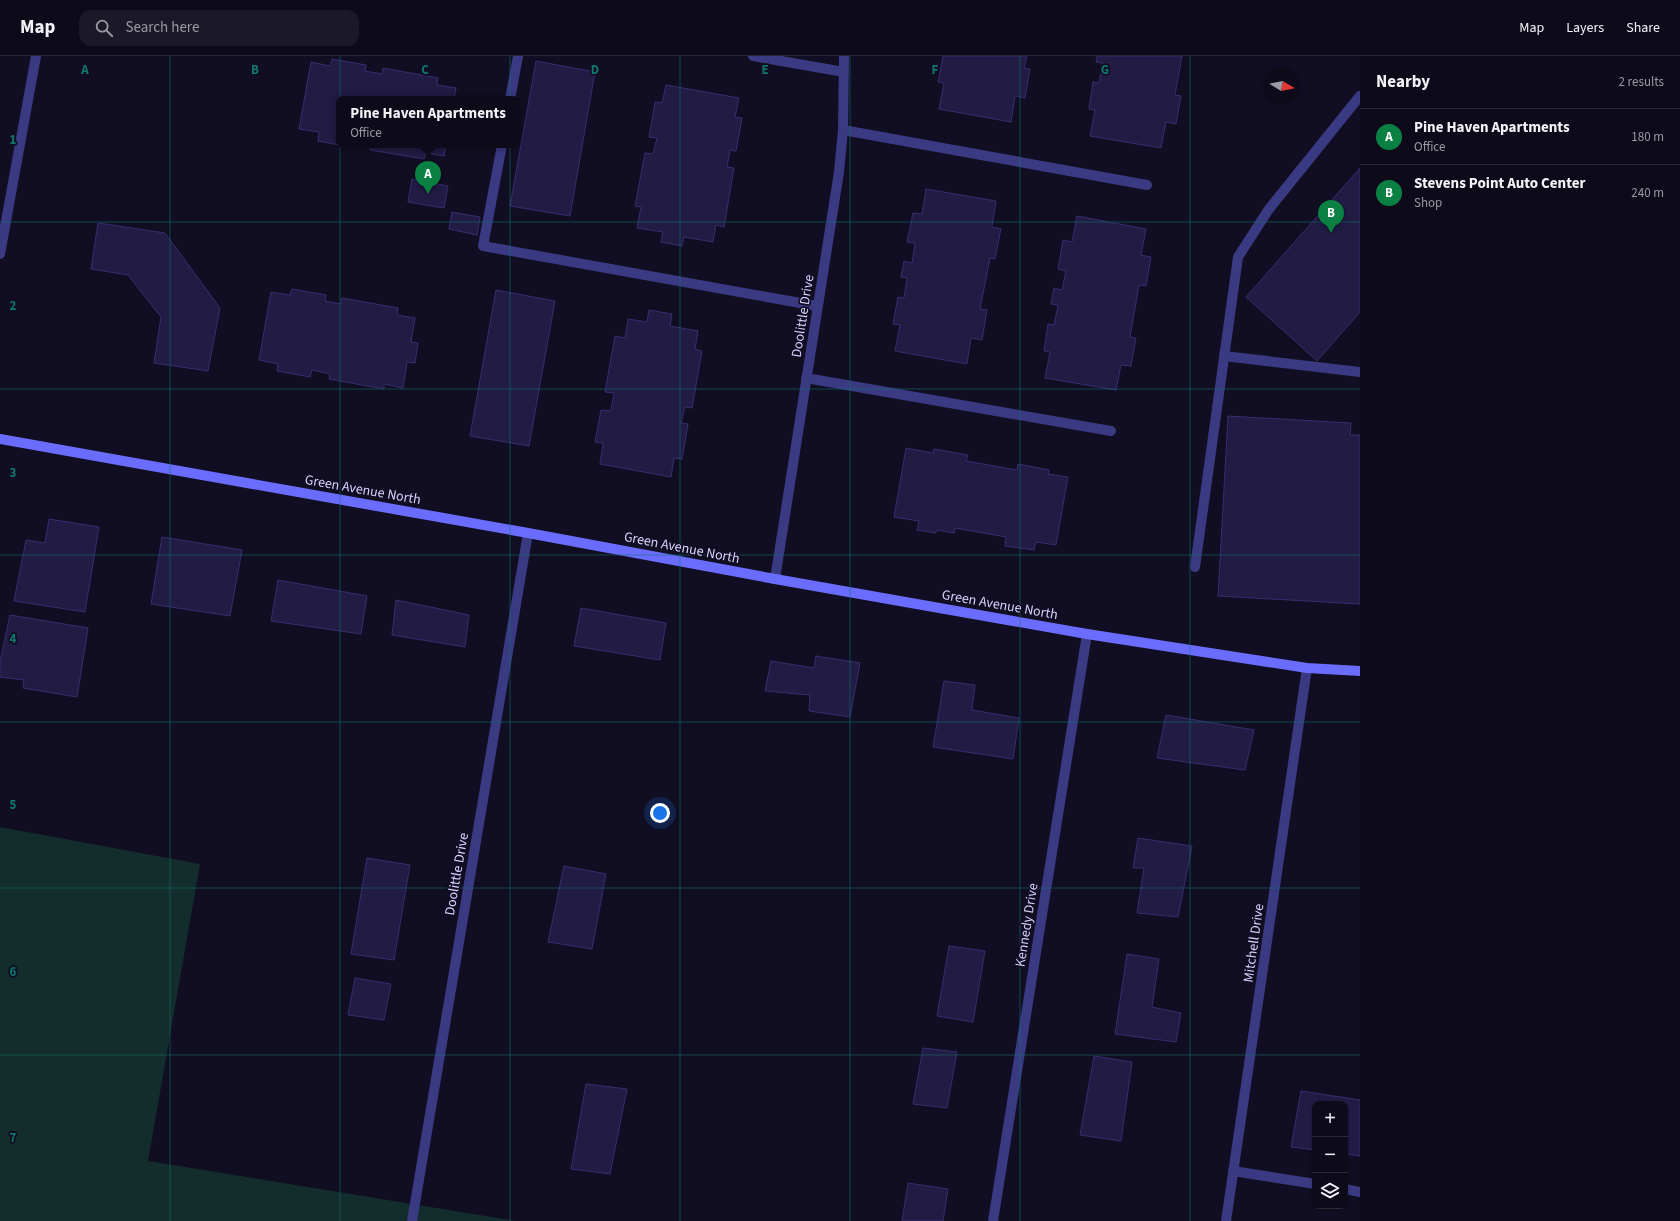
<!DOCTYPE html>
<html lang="en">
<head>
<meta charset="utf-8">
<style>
  :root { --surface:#0d0a1a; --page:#1b1827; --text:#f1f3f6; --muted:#9a9aa2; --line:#2d2b39; --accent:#0b8043 }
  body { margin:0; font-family:"Source Sans 3",sans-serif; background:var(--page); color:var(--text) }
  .controls { position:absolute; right:12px; bottom:12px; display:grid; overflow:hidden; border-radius:8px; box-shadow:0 1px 3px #0004 }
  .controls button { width:36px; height:36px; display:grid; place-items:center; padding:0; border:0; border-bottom:1px solid var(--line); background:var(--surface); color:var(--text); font:20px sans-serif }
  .compass { position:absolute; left:1264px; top:12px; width:36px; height:36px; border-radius:50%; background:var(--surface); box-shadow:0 1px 3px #0004; rotate:100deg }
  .you { position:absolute; left:660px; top:757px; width:14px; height:14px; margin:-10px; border:3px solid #fff; border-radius:50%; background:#1a73e8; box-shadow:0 0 0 6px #1a73e833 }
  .badge { display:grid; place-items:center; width:26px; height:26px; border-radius:50%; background:var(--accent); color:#fff; font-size:13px; font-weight:700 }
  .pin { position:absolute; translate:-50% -33px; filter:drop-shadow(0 1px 2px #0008) }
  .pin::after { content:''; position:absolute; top:21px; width:14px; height:12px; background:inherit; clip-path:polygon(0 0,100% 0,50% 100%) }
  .popup { position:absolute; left:336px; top:40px; width:184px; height:52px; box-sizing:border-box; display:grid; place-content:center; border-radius:8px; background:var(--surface); filter:drop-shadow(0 1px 3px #0005); font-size:13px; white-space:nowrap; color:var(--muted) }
  .popup b { font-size:15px; color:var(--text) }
  .popup::after { content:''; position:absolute; left:50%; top:100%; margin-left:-8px; border:8px solid transparent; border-top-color:var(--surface) }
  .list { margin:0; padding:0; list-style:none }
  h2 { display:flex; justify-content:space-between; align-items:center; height:52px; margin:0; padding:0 16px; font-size:17px }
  h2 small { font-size:13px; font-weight:400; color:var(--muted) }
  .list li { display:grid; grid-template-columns:26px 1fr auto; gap:12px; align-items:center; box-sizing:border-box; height:56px; padding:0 16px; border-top:1px solid var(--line) }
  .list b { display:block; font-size:15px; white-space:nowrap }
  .list p { margin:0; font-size:13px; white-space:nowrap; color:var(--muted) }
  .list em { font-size:13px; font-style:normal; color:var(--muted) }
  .icon { flex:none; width:22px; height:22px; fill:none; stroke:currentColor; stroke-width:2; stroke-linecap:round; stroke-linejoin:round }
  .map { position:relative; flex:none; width:1360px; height:1165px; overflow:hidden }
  header { display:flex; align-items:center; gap:24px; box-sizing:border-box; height:56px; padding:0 20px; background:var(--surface); border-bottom:1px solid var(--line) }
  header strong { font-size:19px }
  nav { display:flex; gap:22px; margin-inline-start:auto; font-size:14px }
  .search { width:280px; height:36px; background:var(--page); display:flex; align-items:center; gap:10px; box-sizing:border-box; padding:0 14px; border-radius:12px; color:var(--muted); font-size:15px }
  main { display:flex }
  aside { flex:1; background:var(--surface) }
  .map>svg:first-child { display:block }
  .green { fill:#122d2b }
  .building { fill:#221b44; stroke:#382d70 }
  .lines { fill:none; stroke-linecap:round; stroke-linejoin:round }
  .lane { stroke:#3a3a82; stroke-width:10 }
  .street { stroke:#3a3a82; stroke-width:10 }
  .secondary { stroke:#6a6cfd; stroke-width:10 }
  .grid { fill:none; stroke:#0f766e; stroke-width:1; stroke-opacity:0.55 }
  .labels { text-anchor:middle; stroke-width:3.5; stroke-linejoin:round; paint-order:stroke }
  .street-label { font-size:14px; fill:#d5d2fe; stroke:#110e23 }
  .grid-label { font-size:13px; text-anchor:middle; font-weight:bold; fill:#0f766e; stroke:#110e23; stroke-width:3.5; stroke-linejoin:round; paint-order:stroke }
</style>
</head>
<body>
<header>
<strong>Map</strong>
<div class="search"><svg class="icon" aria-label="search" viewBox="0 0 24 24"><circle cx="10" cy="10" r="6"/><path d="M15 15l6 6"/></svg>Search here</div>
<nav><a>Map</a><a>Layers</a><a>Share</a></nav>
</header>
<main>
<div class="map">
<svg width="1360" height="1165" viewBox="0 0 1360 1165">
  <rect width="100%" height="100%" fill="#110e23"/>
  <path class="green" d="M0 771 200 808 148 1105 516 1165H0Z"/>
  <g class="building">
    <path d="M943 0H1027L1024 12 1030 13 1025 42 1015 40 1011 66 939 53 944 27 938 26Z"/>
    <path d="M1097 0H1182L1175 39 1181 40 1176 68 1166 66 1161 92 1090 80 1095 54 1089 53 1093 26 1099 27 1103 7 1096 6Z"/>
    <path d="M332 3 366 9 365 15 382 18 383 12 438 22 437 29 456 32 454 43H339V89L318 85 319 76 299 73 311 6 330 10Z"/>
    <path d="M536 5 595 16 570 160 510 150Z"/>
    <path d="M666 29 739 42 735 61 742 62 736 95 730 94 727 111 734 112 724 171 716 169 713 186 684 181 682 190 661 186 663 176 637 172 641 151 635 150 645 97 653 98 657 82 649 81 655 46 662 47Z"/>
    <path d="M370 89H446L444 100 426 97 424 103 370 94Z"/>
    <path d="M1360 112V256L1317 305 1246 241Z"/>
    <path d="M412 123 448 130 444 152 408 146Z"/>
    <path d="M926 133 996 145 992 171 1001 173 995 203 990 202 980 253 987 254 982 284 971 282 967 308 895 295 900 269 893 268 898 241 904 242 907 222 901 221 904 205 912 207 915 187 907 186 913 157 922 158Z"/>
    <path d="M452 156 480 161 477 179 449 173Z"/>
    <path d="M1077 160 1146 173 1141 199 1151 201 1146 230 1139 229 1130 281 1136 282 1131 310 1121 309 1116 334 1045 322 1050 296 1044 295 1048 268 1054 269 1058 249 1051 248 1054 232 1062 234 1066 215 1058 213 1063 184 1072 186Z"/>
    <path d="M98 167 165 177 220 252 208 315 154 307 161 261 128 219 91 213Z"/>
    <path d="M292 233 326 239 325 245 341 248 342 242 398 252 397 259 415 262 411 286 418 287 415 307 407 306 403 332 384 328V333L329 323 330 318 312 314 310 321 277 315 278 308 259 304 271 236 290 239Z"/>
    <path d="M496 234 555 245 529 390 470 380Z"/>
    <path d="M649 254 672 258 670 270 698 275 695 293 702 295 692 352 685 351 681 367 688 368 682 403 674 402 671 421 600 408 603 387 595 386 601 354 611 355 614 337 605 336 615 280 625 282 628 263 647 266Z"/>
    <path d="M1228 360 1351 367 1350 379H1360V548L1218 540Z"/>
    <path d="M906 392 933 397 934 393 968 399 966 405 1017 414 1018 408 1049 414 1048 418 1068 421 1056 489 1036 486 1034 494 1005 490 1006 481 955 472 954 477 936 474V477L917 474 919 465 894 461Z"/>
    <path d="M49 463 99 471 85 556 14 545 26 484 45 487Z"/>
    <path d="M162 481 242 494 230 560 151 548Z"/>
    <path d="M278 524 367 540 361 578 271 565Z"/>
    <path d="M396 544 469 559 465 591 392 579Z"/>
    <path d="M581 552 666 567 660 604 574 590Z"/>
    <path d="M10 559 88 572 77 641 23 632 24 624 0 621V606Z"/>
    <path d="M816 600 860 607 850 661 809 655 810 639 765 635 771 605 814 612Z"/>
    <path d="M944 625 975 629 972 654 1019 662 1013 703 933 691Z"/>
    <path d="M1166 659 1254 674 1245 714 1157 702Z"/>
    <path d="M1138 782 1192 790 1178 861 1137 857 1144 812H1133Z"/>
    <path d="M367 802 410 809 394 904 351 898Z"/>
    <path d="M564 810 606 818 592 893 548 886Z"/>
    <path d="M949 890 985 895 973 966 937 960Z"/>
    <path d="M1127 898 1159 903 1152 951 1181 957 1176 986 1115 978Z"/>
    <path d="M355 922 391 928 384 964 348 959Z"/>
    <path d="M923 992 957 996 947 1052 913 1048Z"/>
    <path d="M1094 1000 1132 1006 1121 1085 1080 1079Z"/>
    <path d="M586 1028 627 1033 610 1118 571 1113Z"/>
    <path d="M1301 1035 1360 1044V1100L1345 1098V1048H1315V1094L1291 1091Z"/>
    <path d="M908 1127 948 1133 943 1165H902Z"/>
  </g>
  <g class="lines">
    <g class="lane">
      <path d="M753 0 844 16"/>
      <path d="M510 43 518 0"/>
      <path d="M843 74 1147 129"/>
      <path d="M502 89 483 190 817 250"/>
      <path d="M1224 300 1360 316"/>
      <path d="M806 322 1111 375"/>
      <path d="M1195 511 1238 201 1269 153 1360 40"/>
      <path d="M1233 1115 1315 1128"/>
      <path d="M1345 1133 1360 1136"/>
    </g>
    <g class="street">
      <path d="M0 198 36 0"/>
      <path d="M775 523 839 116 843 74 844 0"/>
      <path d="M412 1165 528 477"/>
      <path d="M993 1165 1087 578"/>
      <path d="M1226 1165 1307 612"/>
    </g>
    <path class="secondary" d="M0 383 528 477 775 523 1087 578 1307 612 1360 615"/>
  </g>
  <path class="grid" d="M170 0V1165M340 0V1165M510 0V1165M680 0V1165M850 0V1165M1020 0V1165M1190 0V1165M0 166H1360M0 333H1360M0 499H1360M0 666H1360M0 832H1360M0 999H1360"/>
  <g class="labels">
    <g class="street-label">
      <text transform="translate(802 260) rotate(-81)" y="5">Doolittle Drive</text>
      <text transform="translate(363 433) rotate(10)" y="5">Green Avenue North</text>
      <text transform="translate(682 491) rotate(11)" y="5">Green Avenue North</text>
      <text transform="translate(1000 548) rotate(10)" y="5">Green Avenue North</text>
      <text transform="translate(456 818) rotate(-80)" y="5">Doolittle Drive</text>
      <text transform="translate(1026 869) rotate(-81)" y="5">Kennedy Drive</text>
      <text transform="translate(1253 887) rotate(-82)" y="5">Mitchell Drive</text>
    </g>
  </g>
  <g class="grid-label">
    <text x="85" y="18">A</text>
    <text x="255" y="18">B</text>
    <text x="425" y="18">C</text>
    <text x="595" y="18">D</text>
    <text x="765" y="18">E</text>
    <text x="935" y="18">F</text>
    <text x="1105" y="18">G</text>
    <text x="13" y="88">1</text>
    <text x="13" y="254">2</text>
    <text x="13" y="421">3</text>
    <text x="13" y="587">4</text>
    <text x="13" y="753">5</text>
    <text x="13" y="920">6</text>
    <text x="13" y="1086">7</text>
  </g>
</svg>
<div class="controls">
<button>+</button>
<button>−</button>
<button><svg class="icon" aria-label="layers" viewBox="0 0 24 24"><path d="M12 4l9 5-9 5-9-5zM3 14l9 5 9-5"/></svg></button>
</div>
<svg class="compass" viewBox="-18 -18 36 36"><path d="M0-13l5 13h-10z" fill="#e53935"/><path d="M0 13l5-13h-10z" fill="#9a9aa2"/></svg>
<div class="you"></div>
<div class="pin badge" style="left:428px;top:138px">A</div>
<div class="popup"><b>Pine Haven Apartments</b>Office</div>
<div class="pin badge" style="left:1331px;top:177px">B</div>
</div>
<aside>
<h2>Nearby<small>2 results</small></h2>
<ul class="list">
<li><span class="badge">A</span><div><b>Pine Haven Apartments</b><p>Office</p></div><em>180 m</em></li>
<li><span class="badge">B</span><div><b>Stevens Point Auto Center</b><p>Shop</p></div><em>240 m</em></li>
</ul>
</aside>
</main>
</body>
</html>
